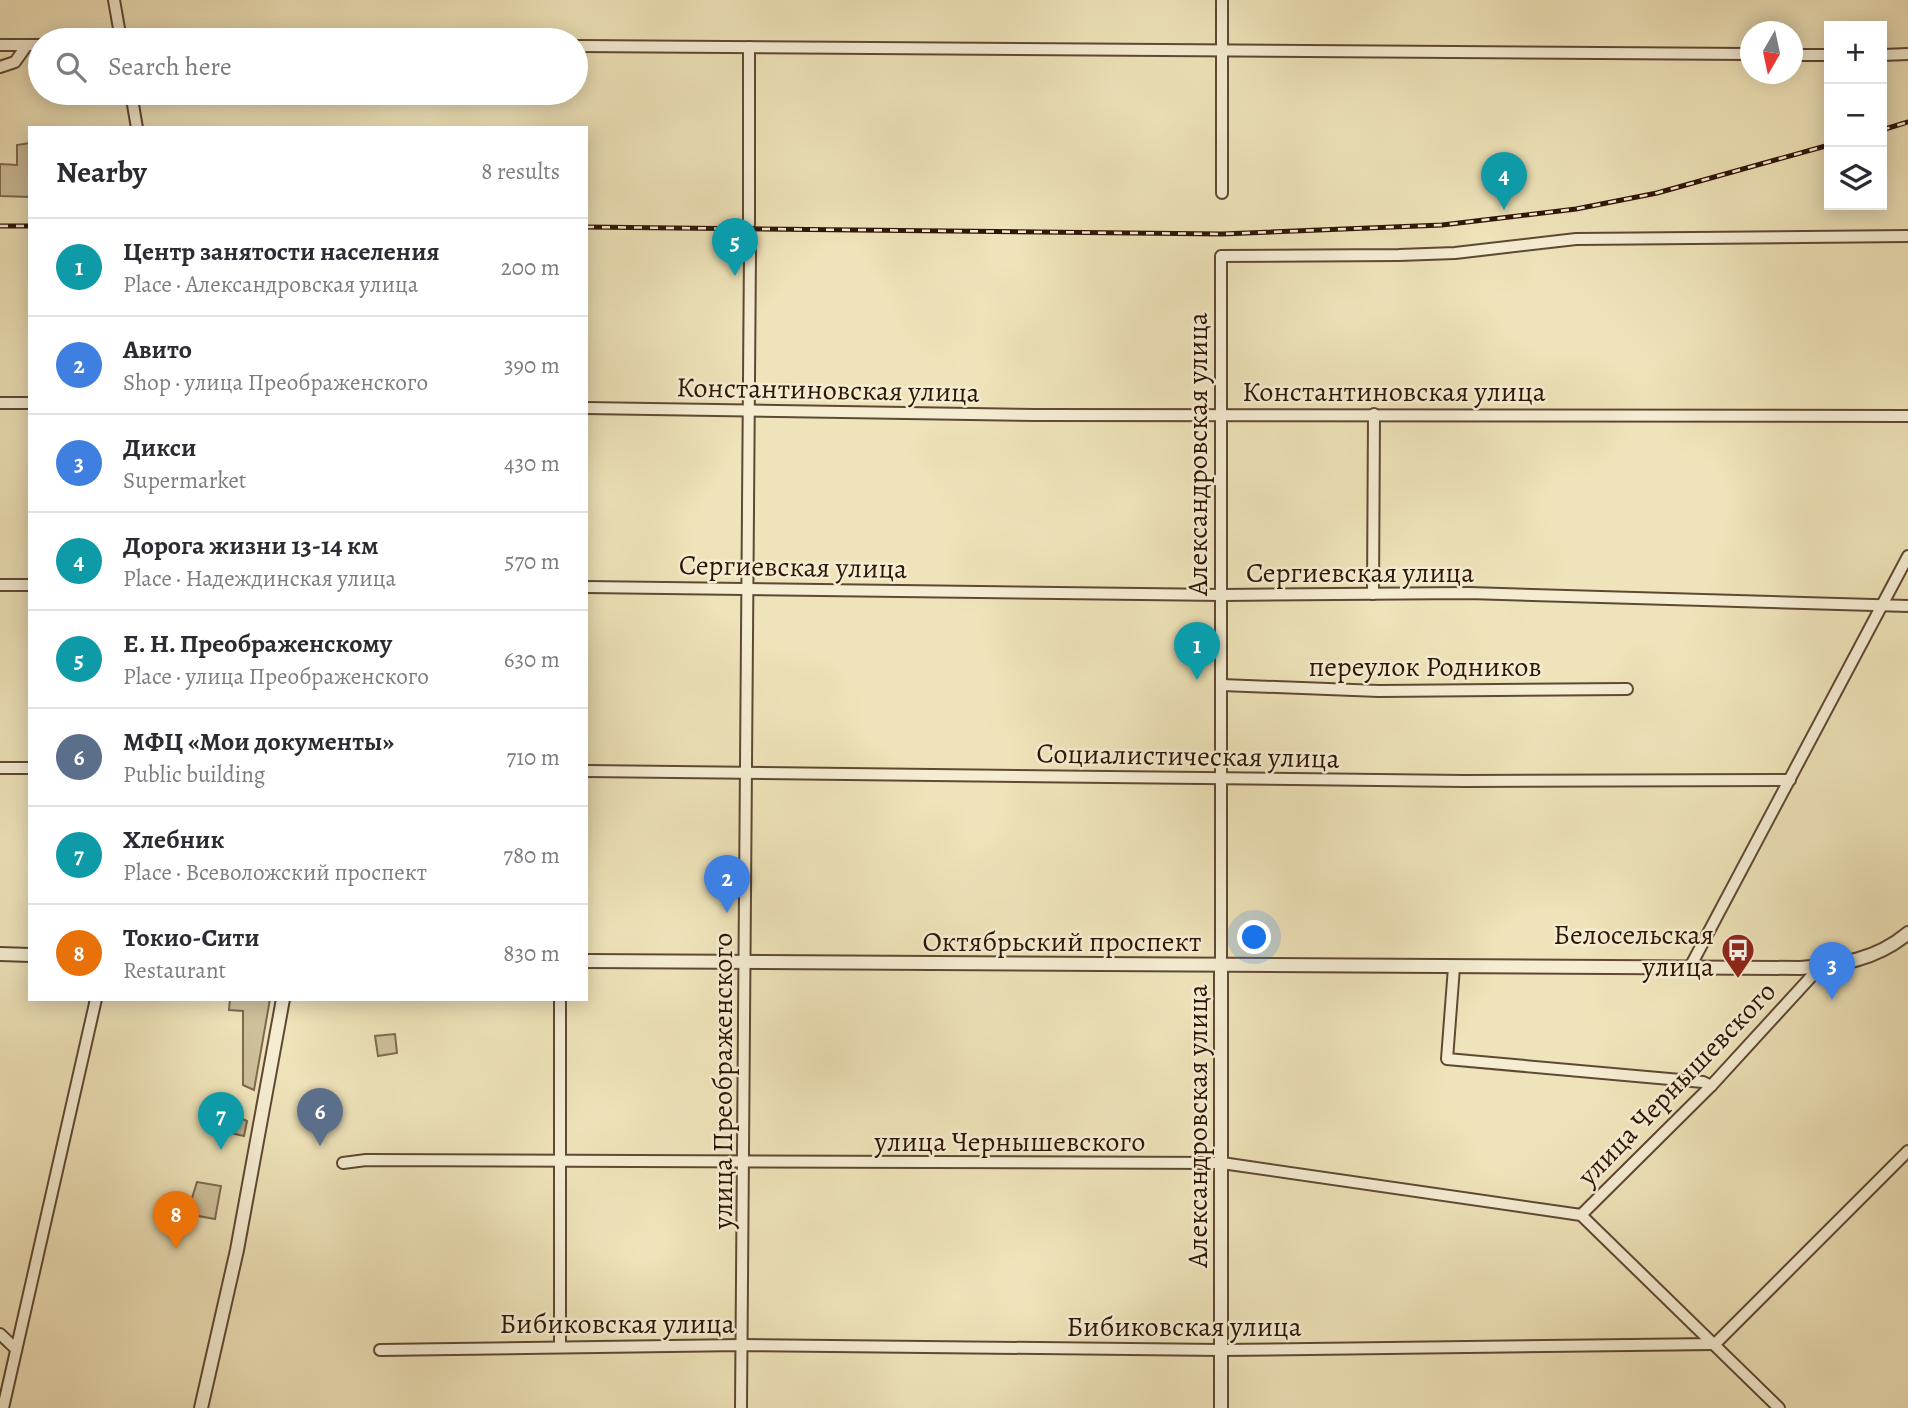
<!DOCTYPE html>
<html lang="en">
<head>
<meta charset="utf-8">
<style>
  :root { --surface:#fff; --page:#f7f7f7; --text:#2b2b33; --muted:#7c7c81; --line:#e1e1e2; --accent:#b45309 }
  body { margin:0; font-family:Alegreya,serif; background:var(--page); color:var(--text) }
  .controls { position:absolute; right:21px; top:21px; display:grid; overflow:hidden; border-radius:0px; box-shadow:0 4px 18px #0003 }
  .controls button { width:63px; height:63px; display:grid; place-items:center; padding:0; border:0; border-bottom:2px solid var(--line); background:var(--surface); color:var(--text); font:35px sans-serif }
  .compass { position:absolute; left:1740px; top:21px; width:63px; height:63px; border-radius:50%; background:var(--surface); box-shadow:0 4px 18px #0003; rotate:189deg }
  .you { position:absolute; left:1255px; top:938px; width:24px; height:24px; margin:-18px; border:5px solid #fff; border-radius:50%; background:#1a73e8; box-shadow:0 0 0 10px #1a73e833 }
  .badge { display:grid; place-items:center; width:46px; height:46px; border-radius:50%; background:var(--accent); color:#fff; font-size:23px; font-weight:700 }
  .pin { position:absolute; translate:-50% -58px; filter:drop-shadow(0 2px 4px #0008) }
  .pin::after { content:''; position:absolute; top:37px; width:24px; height:21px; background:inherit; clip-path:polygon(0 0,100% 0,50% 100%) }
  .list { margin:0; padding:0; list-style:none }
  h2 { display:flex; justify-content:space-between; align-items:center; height:91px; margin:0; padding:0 28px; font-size:30px }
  h2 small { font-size:23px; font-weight:400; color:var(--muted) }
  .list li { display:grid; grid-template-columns:46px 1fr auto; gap:21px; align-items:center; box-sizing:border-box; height:98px; padding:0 28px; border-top:2px solid var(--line) }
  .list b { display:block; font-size:26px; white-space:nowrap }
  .list p { margin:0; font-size:23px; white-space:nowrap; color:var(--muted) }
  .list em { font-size:23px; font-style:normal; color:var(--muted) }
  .icon { flex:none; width:38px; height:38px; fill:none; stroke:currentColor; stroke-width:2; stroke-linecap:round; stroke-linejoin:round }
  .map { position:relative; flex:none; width:1908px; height:1408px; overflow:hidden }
  .search { position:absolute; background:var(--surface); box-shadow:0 4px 18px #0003; left:28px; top:28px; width:560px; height:77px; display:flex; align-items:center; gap:18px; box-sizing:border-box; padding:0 24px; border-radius:38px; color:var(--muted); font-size:26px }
  .panel { position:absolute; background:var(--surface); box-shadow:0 4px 18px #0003; left:28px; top:126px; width:560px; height:875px; border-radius:0px }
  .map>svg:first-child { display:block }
  .green { fill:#cec09b; stroke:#7e6a51; stroke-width:2 }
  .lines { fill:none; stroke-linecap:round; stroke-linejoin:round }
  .minor-casing { stroke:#5f4834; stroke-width:14 }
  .tertiary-casing { stroke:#5f4834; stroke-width:16 }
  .minor { stroke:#f5edd2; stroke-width:10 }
  .tertiary { stroke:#f5edd2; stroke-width:12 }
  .rail-casing { stroke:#2f1507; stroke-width:5 }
  .rail { stroke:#f5edd2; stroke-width:2.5; stroke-dasharray:8; stroke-linecap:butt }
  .labels { text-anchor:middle; stroke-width:5; stroke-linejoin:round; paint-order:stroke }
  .street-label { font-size:28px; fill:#2f1507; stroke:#f5edd2 }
  .poi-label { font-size:28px; fill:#2f1507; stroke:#f5edd2; text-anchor:end }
</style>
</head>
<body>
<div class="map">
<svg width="1908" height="1408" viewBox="0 0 1908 1408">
  <rect width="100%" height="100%" fill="#efe3b9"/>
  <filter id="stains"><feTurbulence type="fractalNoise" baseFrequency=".00286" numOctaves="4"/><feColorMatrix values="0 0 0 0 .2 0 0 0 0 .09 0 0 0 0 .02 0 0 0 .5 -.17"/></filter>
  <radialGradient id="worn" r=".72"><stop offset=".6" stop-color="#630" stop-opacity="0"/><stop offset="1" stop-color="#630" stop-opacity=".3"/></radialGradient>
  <g class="green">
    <path d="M30 143V197L0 196V164L17 165V145Z"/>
    <path d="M230 999H270L254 1090 243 1085V1011L229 1010Z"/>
    <path d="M395 1034 397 1053 378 1056 375 1036Z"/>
    <path d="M222 1109 247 1121 244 1136 218 1130Z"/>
    <path d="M197 1182 221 1186 215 1219 187 1214Z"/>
  </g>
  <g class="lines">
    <defs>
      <g id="minor">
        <path d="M114 0 121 40"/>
        <path d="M0 45H40"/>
        <path d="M576 46 1750 54"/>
        <path d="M1792 55H1829"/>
        <path d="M1882 55 1908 54"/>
        <path d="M0 67 15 62 27 45"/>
        <path d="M131 93 137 128"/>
        <path d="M1222 193V0"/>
        <path d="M749 224V47"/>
        <path d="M0 403H30"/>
        <path d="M586 408 1036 415 1908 416"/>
        <path d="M0 585H30"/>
        <path d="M586 587 1223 595 1469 593 1908 606"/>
        <path d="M1373 594 1374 414"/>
        <path d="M1222 685 1379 691 1627 689"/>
        <path d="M0 768H30"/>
        <path d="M586 771 1464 781 1790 780"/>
        <path d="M1221 966V256L1399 255 1455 253 1576 239 1908 236"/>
        <path d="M1454 967 1447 1059 1703 1082 1711 1086"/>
        <path d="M1689 969 1908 556"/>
        <path d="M343 1163 366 1160 1222 1163 1581 1215 1711 1086 1820 967"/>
        <path d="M1581 1215 1779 1408"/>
        <path d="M0 1334 16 1349"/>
        <path d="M560 1346V999"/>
        <path d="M380 1350 742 1345 1221 1350 1715 1344 1908 1151"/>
        <path d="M3 1408 96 999"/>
        <path d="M741 1408 750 251"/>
      </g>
      <g id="tertiary">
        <path d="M0 954 30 955"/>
        <path d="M586 961 1800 968C1840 965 1876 960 1908 933"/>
        <path d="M201 1408 237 1250 283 999"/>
        <path d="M1221 1408V966"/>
      </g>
    </defs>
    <use href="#minor" class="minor-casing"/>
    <use href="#tertiary" class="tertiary-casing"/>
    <use href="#minor" class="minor"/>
    <use href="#tertiary" class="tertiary"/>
    <defs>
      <g id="rail">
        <path d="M1882 130 1908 122"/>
        <path d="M0 226H30"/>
        <path d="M586 227 1222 234 1442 225 1576 209 1657 193 1829 145"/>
      </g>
    </defs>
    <use href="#rail" class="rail-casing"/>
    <use href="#rail" class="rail"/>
  </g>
  <defs>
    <symbol id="bus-pin" viewBox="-11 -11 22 30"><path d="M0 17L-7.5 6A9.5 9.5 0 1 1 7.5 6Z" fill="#8f2418" stroke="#f5edd2"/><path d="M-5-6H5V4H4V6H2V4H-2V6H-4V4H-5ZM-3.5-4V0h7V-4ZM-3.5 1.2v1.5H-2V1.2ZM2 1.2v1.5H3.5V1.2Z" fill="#fff"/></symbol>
  </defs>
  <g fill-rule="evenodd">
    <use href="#bus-pin" x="1719" y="931" width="38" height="52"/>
  </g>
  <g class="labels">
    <g class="street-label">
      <text transform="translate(828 389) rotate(1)" y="10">Константиновская улица</text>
      <text x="1394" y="401">Константиновская улица</text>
      <text transform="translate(1197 454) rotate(-90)" y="10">Александровская улица</text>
      <text transform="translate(793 566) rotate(1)" y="10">Сергиевская улица</text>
      <text x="1360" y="582">Сергиевская улица</text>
      <text x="1425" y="676">переулок Родников</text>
      <text transform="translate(1188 755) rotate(1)" y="10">Социалистическая улица</text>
      <text x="1062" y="951">Октябрьский проспект</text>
      <text transform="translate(722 1081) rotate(-90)" y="10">улица Преображенского</text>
      <text transform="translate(1676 1083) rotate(-46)" y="10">улица Чернышевского</text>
      <text transform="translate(1197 1126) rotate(-90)" y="10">Александровская улица</text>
      <text x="1010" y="1151">улица Чернышевского</text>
      <text x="617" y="1333">Бибиковская улица</text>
      <text x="1184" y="1336">Бибиковская улица</text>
    </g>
    <g class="poi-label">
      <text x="1714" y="944">Белосельская<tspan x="1714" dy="32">улица</tspan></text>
    </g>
  </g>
  <rect width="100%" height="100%" filter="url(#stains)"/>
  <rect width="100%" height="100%" fill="url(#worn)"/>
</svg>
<div class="controls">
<button>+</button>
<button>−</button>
<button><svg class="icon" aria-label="layers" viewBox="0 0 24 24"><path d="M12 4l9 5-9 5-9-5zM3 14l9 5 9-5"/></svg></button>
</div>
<svg class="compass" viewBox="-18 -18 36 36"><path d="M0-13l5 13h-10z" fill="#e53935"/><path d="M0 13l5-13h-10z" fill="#7c7c81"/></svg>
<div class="you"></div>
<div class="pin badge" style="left:1197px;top:680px;background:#0f9aa8">1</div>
<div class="pin badge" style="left:727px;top:913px;background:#3f7fe0">2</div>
<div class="pin badge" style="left:1832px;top:1000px;background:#3f7fe0">3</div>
<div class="pin badge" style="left:1504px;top:210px;background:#0f9aa8">4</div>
<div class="pin badge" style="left:735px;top:276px;background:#0f9aa8">5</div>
<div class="pin badge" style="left:320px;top:1146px;background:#5c6f8a">6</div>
<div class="pin badge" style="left:221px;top:1150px;background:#0f9aa8">7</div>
<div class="pin badge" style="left:176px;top:1249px;background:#e8710a">8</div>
<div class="search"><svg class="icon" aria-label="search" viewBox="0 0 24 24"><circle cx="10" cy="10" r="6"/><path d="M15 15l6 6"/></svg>Search here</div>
<section class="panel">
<h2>Nearby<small>8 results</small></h2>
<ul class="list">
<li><span class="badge" style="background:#0f9aa8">1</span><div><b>Центр занятости населения</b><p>Place · Александровская улица</p></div><em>200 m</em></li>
<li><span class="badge" style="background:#3f7fe0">2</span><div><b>Авито</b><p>Shop · улица Преображенского</p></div><em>390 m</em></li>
<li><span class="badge" style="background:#3f7fe0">3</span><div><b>Дикси</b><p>Supermarket</p></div><em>430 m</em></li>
<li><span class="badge" style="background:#0f9aa8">4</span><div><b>Дорога жизни 13-14 км</b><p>Place · Надеждинская улица</p></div><em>570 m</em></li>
<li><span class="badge" style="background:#0f9aa8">5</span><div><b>Е. Н. Преображенскому</b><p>Place · улица Преображенского</p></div><em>630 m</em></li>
<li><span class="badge" style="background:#5c6f8a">6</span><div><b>МФЦ «Мои документы»</b><p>Public building</p></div><em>710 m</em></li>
<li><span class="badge" style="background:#0f9aa8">7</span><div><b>Хлебник</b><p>Place · Всеволожский проспект</p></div><em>780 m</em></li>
<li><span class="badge" style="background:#e8710a">8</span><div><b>Токио-Сити</b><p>Restaurant</p></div><em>830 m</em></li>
</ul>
</section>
</div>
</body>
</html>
